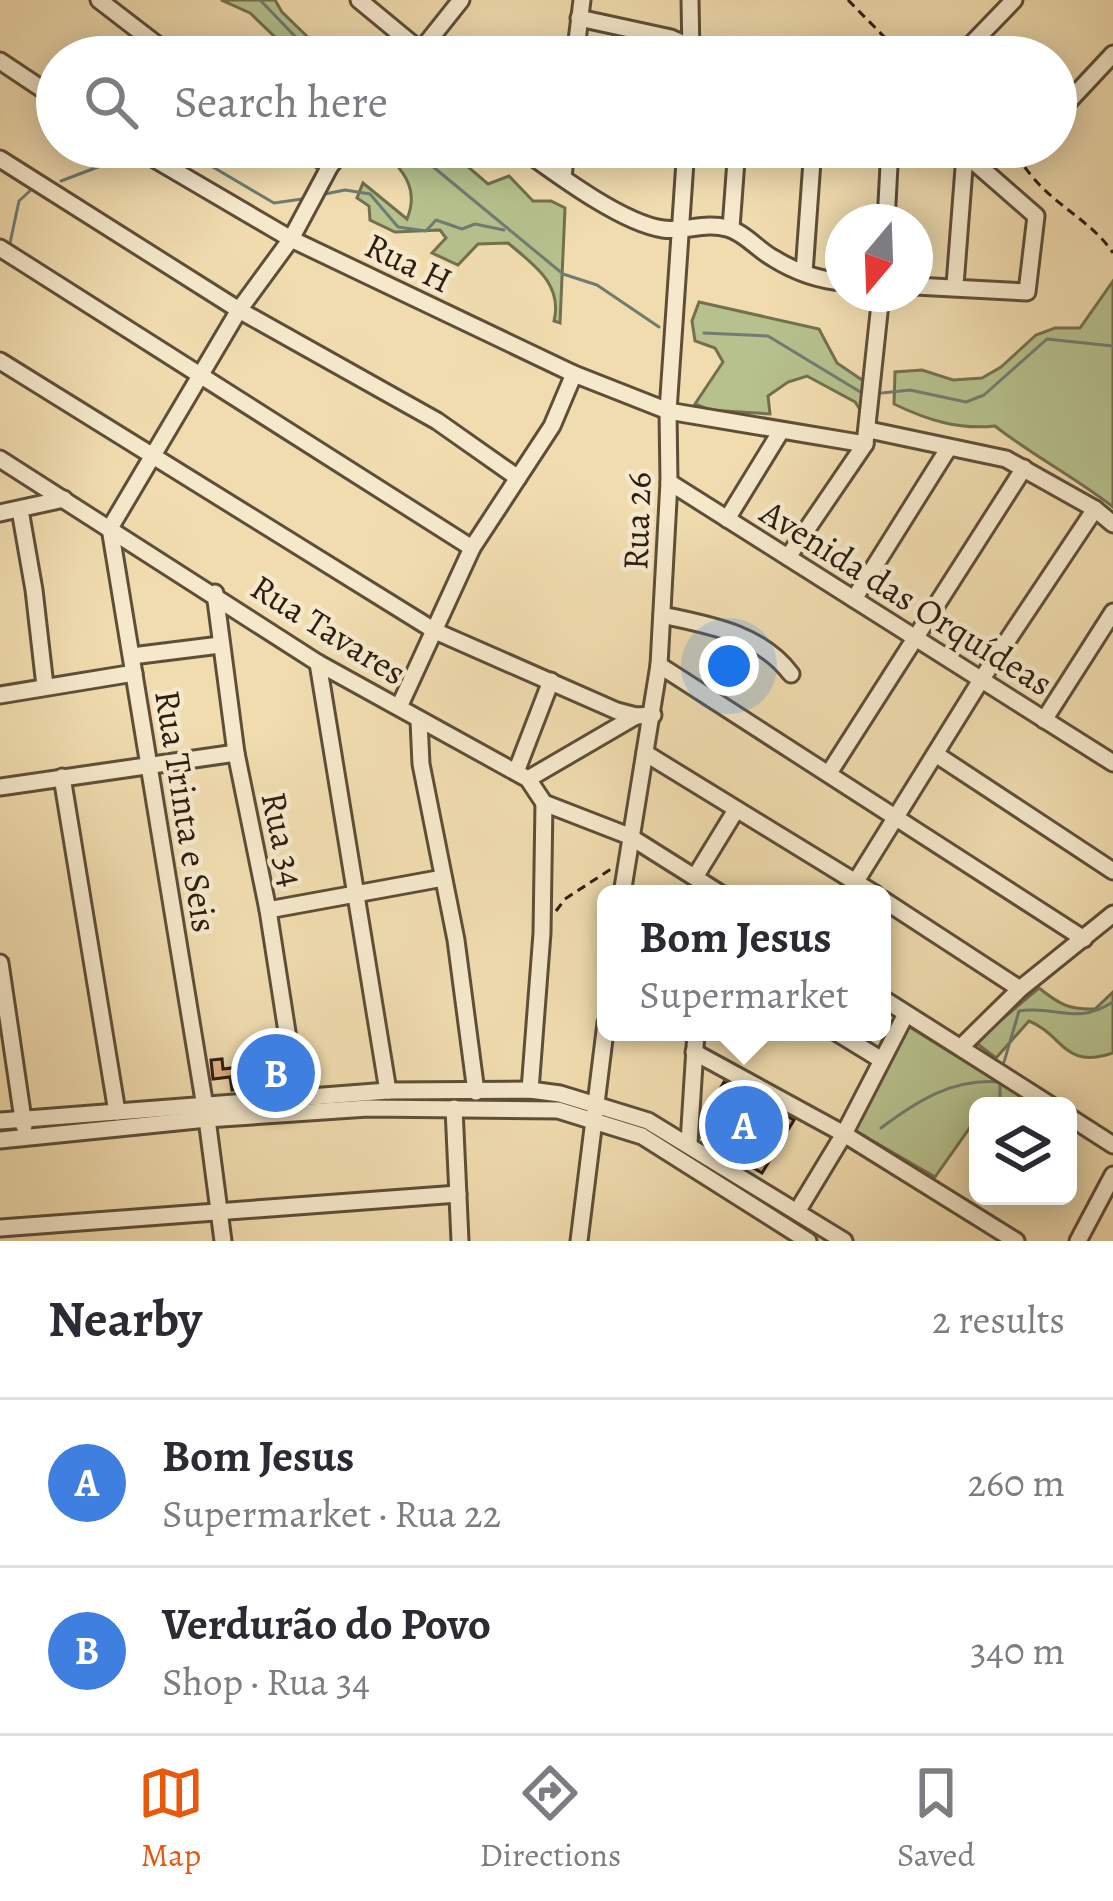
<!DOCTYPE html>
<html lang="en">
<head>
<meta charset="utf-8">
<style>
  :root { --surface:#fff; --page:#f7f7f7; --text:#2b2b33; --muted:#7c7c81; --line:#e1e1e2; --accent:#ea580c }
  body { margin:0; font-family:Alegreya,serif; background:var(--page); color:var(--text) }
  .controls { position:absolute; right:36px; bottom:36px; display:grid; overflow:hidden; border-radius:18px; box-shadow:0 6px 30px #0003 }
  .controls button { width:108px; height:108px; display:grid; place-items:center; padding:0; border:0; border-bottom:3px solid var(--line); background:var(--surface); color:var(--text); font:60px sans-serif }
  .compass { position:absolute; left:825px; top:204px; width:108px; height:108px; border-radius:50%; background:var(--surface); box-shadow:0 6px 30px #0003; rotate:199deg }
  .you { position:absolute; left:729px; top:666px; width:42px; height:42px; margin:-30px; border:9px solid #fff; border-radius:50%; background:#1a73e8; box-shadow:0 0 0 18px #1a73e833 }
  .badge { display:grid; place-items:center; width:78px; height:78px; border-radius:50%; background:var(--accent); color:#fff; font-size:39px; font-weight:700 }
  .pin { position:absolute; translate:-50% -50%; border:6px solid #fff; box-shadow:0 3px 12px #0006 }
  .popup { position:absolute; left:597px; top:885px; width:294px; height:156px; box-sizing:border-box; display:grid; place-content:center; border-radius:18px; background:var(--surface); filter:drop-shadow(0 3px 9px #0005); font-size:39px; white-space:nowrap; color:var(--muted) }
  .popup b { font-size:45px; color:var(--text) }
  .popup::after { content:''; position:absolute; left:50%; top:100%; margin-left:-24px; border:24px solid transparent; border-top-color:var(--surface) }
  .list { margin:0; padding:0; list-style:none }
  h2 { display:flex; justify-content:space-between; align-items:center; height:156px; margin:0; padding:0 48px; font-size:51px }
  h2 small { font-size:39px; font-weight:400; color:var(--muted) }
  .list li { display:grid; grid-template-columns:78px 1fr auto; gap:36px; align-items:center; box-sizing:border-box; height:168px; padding:0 48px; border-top:3px solid var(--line) }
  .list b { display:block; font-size:45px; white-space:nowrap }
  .list p { margin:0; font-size:39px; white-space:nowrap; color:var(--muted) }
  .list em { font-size:39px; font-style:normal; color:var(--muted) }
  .icon { flex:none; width:66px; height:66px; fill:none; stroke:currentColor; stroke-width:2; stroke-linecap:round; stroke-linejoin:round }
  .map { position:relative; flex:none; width:1113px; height:1241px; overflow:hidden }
  .search { position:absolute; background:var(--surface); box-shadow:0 6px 30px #0003; left:36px; right:36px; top:36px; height:132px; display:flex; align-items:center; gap:30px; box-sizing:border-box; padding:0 42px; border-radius:66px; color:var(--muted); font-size:45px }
  .sheet { height:492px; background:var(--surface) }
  nav { display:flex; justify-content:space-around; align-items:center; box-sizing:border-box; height:168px; border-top:3px solid var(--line); background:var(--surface); font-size:33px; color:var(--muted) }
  nav a { display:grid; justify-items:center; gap:6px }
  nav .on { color:var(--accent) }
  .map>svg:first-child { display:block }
  .green { fill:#b6c18d; stroke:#72704f; stroke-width:3 }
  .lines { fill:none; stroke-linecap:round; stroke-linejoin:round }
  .stream { stroke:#6f7c71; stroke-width:3 }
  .building { fill:#e4b286; stroke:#2e1e11; stroke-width:3 }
  .minor-casing { stroke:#5e4e38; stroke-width:21 }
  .path { stroke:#2e1e11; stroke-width:3; stroke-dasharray:9 6; stroke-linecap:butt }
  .minor { stroke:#f5e8cb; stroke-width:15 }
  .labels { text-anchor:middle; stroke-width:9; stroke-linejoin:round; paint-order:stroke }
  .street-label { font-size:36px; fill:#2e1e11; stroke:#f5e8cb }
</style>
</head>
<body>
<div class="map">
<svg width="1113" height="1241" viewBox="0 0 1113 1241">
  <rect width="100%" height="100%" fill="#f0dcaf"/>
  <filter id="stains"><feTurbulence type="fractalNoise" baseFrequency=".00167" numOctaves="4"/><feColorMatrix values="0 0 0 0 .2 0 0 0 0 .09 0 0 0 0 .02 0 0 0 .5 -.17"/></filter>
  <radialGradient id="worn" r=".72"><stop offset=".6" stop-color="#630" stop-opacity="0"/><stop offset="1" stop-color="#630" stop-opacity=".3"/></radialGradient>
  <g class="green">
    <path d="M221 0H275L282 12 316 45 346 57H296L250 13Z"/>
    <path d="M380 147H445L488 184 509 176 533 201H551L565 208 560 323 554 321C563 284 534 265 508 243L478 244 458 265 432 253 446 238 440 230 395 232 370 220 369 206 357 198 363 183 407 219C420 188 402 169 380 147Z"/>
    <path d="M1113 281V507C1075 477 1033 456 995 426 959 430 927 420 894 404L895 372 922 370 953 380 982 378 1001 367 1036 335 1055 328H1080Z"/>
    <path d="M699 302 819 329 837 363 865 382 863 414 855 402 807 376 788 382 768 396 770 414 710 410 695 404 723 362 715 348 695 341 692 321Z"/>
    <path d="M1039 988C1059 1004 1069 1010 1095 1009L1113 992V1053C1063 1070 1064 1035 1029 1021L996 1058 975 1042Z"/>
    <path d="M908 1026 1037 1106H1000L990 1100 985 1106H978V1116L935 1177 854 1130Z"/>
  </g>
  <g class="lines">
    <g class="stream">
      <path d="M260 0 315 57"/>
      <path d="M167 147 196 157 274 203 302 199"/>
      <path d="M409 147 563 274 597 285 659 327"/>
      <path d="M61 181 132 154"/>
      <path d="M325 194 345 190 370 194 398 227 426 231 436 220 462 229 475 224 504 230"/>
      <path d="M10 243 19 201 33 188"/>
      <path d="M704 333 768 336 862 393"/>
      <path d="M882 393 910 390 966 402 984 395 1047 339 1113 346"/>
      <path d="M1004 1062 1019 1011C1057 1005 1075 1026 1113 1002"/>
      <path d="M881 1128C917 1101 953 1078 1000 1082V1100L1032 1104"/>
    </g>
  </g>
  <g class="building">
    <path d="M222 1059 223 1069 279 1062 283 1084 232 1090 230 1077 213 1079 211 1060Z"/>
    <path d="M724 1082 794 1120 762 1173 701 1137 703 1117Z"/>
  </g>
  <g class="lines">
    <defs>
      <g id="minor">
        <path d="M99 0 173 57"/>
        <path d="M359 0 428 57"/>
        <path d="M690 0 691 54"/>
        <path d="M579 18 671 38 691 47 794 57"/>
        <path d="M418 54 461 0"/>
        <path d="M575 57 582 0"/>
        <path d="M959 57 1014 0"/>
        <path d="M0 61 57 99"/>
        <path d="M1056 115 1113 54"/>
        <path d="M134 147 291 239 574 374 668 411 865 444"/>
        <path d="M302 147 330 166"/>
        <path d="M519 147C554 172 621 223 663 229 685 232 705 222 727 228 744 232 758 250 773 258 794 271 819 280 843 282"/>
        <path d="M0 159 239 310 437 421 518 478"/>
        <path d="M563 178 566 147"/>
        <path d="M886 222 890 147"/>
        <path d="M731 228 737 147"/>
        <path d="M0 248 472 548"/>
        <path d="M804 273 813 147"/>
        <path d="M955 285 965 155"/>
        <path d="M915 286 1027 292 1036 216 957 147"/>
        <path d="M0 361 435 631 617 711 636 716 653 715"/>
        <path d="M869 430 1006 459 1095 509 1113 524"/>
        <path d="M0 459 318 663 528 779 544 803 629 836 721 894"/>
        <path d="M669 482 1113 763"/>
        <path d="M20 510 34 590 45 686"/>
        <path d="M0 513 64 499"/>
        <path d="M727 519 781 431"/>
        <path d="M788 557 865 444 881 294"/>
        <path d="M215 593 236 753 268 910 297 1096"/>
        <path d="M854 599 948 449"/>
        <path d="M662 615C709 625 760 633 791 674"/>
        <path d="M132 656 220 645"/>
        <path d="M318 663 388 1091"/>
        <path d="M659 665 1084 939"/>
        <path d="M0 695 134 673"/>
        <path d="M399 707 472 548 552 426 574 374"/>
        <path d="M1044 720 1113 612"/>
        <path d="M419 721 421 764 456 940 476 1092"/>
        <path d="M645 753 875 894"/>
        <path d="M937 755 1113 871"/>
        <path d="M516 772 551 681"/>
        <path d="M829 773 1024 468"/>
        <path d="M62 777 117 1112"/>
        <path d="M528 779 636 716"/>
        <path d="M0 787 236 753"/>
        <path d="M695 877 736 810"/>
        <path d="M622 894 659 665 669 482 668 411 686 147"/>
        <path d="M848 894 981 680 1095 509"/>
        <path d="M882 899 1020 989"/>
        <path d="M268 910 443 878"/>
        <path d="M0 963 24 1126"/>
        <path d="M882 998 1052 1106"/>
        <path d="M836 1032 880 1059"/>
        <path d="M961 1047 1020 989 1113 914"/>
        <path d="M694 1052 844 1134 1016 1241"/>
        <path d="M530 1090 542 933 544 803"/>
        <path d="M454 1108 460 1241"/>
        <path d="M1068 1116 1113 1145"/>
        <path d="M0 1121 388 1091 530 1090 560 1094 648 1121 844 1241"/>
        <path d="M0 1140 207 1119 368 1108 558 1110 642 1136 808 1241"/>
        <path d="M689 1143 696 1032"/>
        <path d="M798 1210 844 1134 906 1014"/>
        <path d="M0 1228 458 1194"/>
        <path d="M223 1241 207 1119 110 528 239 310 291 239 330 166 346 147"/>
        <path d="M579 1241 606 1023"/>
        <path d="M1078 1241 1113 1175"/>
      </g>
    </defs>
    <use href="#minor" class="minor-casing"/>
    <g class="path">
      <path d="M848 0 904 57"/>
      <path d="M1003 147C1019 156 1024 168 1036 181 1060 208 1094 224 1113 253"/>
      <path d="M556 911 565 899 614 867"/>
    </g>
    <use href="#minor" class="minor"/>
  </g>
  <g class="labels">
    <g class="street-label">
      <text transform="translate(409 262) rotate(26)" y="13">Rua H</text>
      <text transform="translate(636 521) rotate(-88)" y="13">Rua 26</text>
      <text transform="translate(907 597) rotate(32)" y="13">Avenida das Orquídeas</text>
      <text transform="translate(329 629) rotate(32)" y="13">Rua Tavares</text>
      <text transform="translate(187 811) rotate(81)" y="13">Rua Trinta e Seis</text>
      <text transform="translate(284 839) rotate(78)" y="13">Rua 34</text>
    </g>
  </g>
  <rect width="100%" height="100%" filter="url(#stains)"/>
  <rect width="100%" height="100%" fill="url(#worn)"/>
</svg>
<div class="controls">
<button><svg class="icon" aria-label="layers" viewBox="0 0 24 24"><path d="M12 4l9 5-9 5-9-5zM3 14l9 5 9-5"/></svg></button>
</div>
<svg class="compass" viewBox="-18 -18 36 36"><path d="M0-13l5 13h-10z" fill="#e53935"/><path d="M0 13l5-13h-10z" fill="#7c7c81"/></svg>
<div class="you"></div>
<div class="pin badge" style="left:744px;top:1125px;background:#3f7fe0">A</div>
<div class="popup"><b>Bom Jesus</b>Supermarket</div>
<div class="pin badge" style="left:276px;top:1073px;background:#3f7fe0">B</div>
<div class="search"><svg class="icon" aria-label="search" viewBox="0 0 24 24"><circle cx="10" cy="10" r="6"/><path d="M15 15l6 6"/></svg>Search here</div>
</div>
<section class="sheet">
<h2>Nearby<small>2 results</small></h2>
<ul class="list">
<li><span class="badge" style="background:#3f7fe0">A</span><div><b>Bom Jesus</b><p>Supermarket · Rua 22</p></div><em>260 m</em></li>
<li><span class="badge" style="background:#3f7fe0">B</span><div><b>Verdurão do Povo</b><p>Shop · Rua 34</p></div><em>340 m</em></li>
</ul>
</section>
<nav>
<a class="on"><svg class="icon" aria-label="map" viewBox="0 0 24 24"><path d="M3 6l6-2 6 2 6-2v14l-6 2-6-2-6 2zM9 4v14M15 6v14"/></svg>Map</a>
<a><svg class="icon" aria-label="directions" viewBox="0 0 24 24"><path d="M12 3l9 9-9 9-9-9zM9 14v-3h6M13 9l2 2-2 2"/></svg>Directions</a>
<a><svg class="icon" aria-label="saved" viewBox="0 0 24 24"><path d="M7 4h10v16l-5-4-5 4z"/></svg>Saved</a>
</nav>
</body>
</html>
